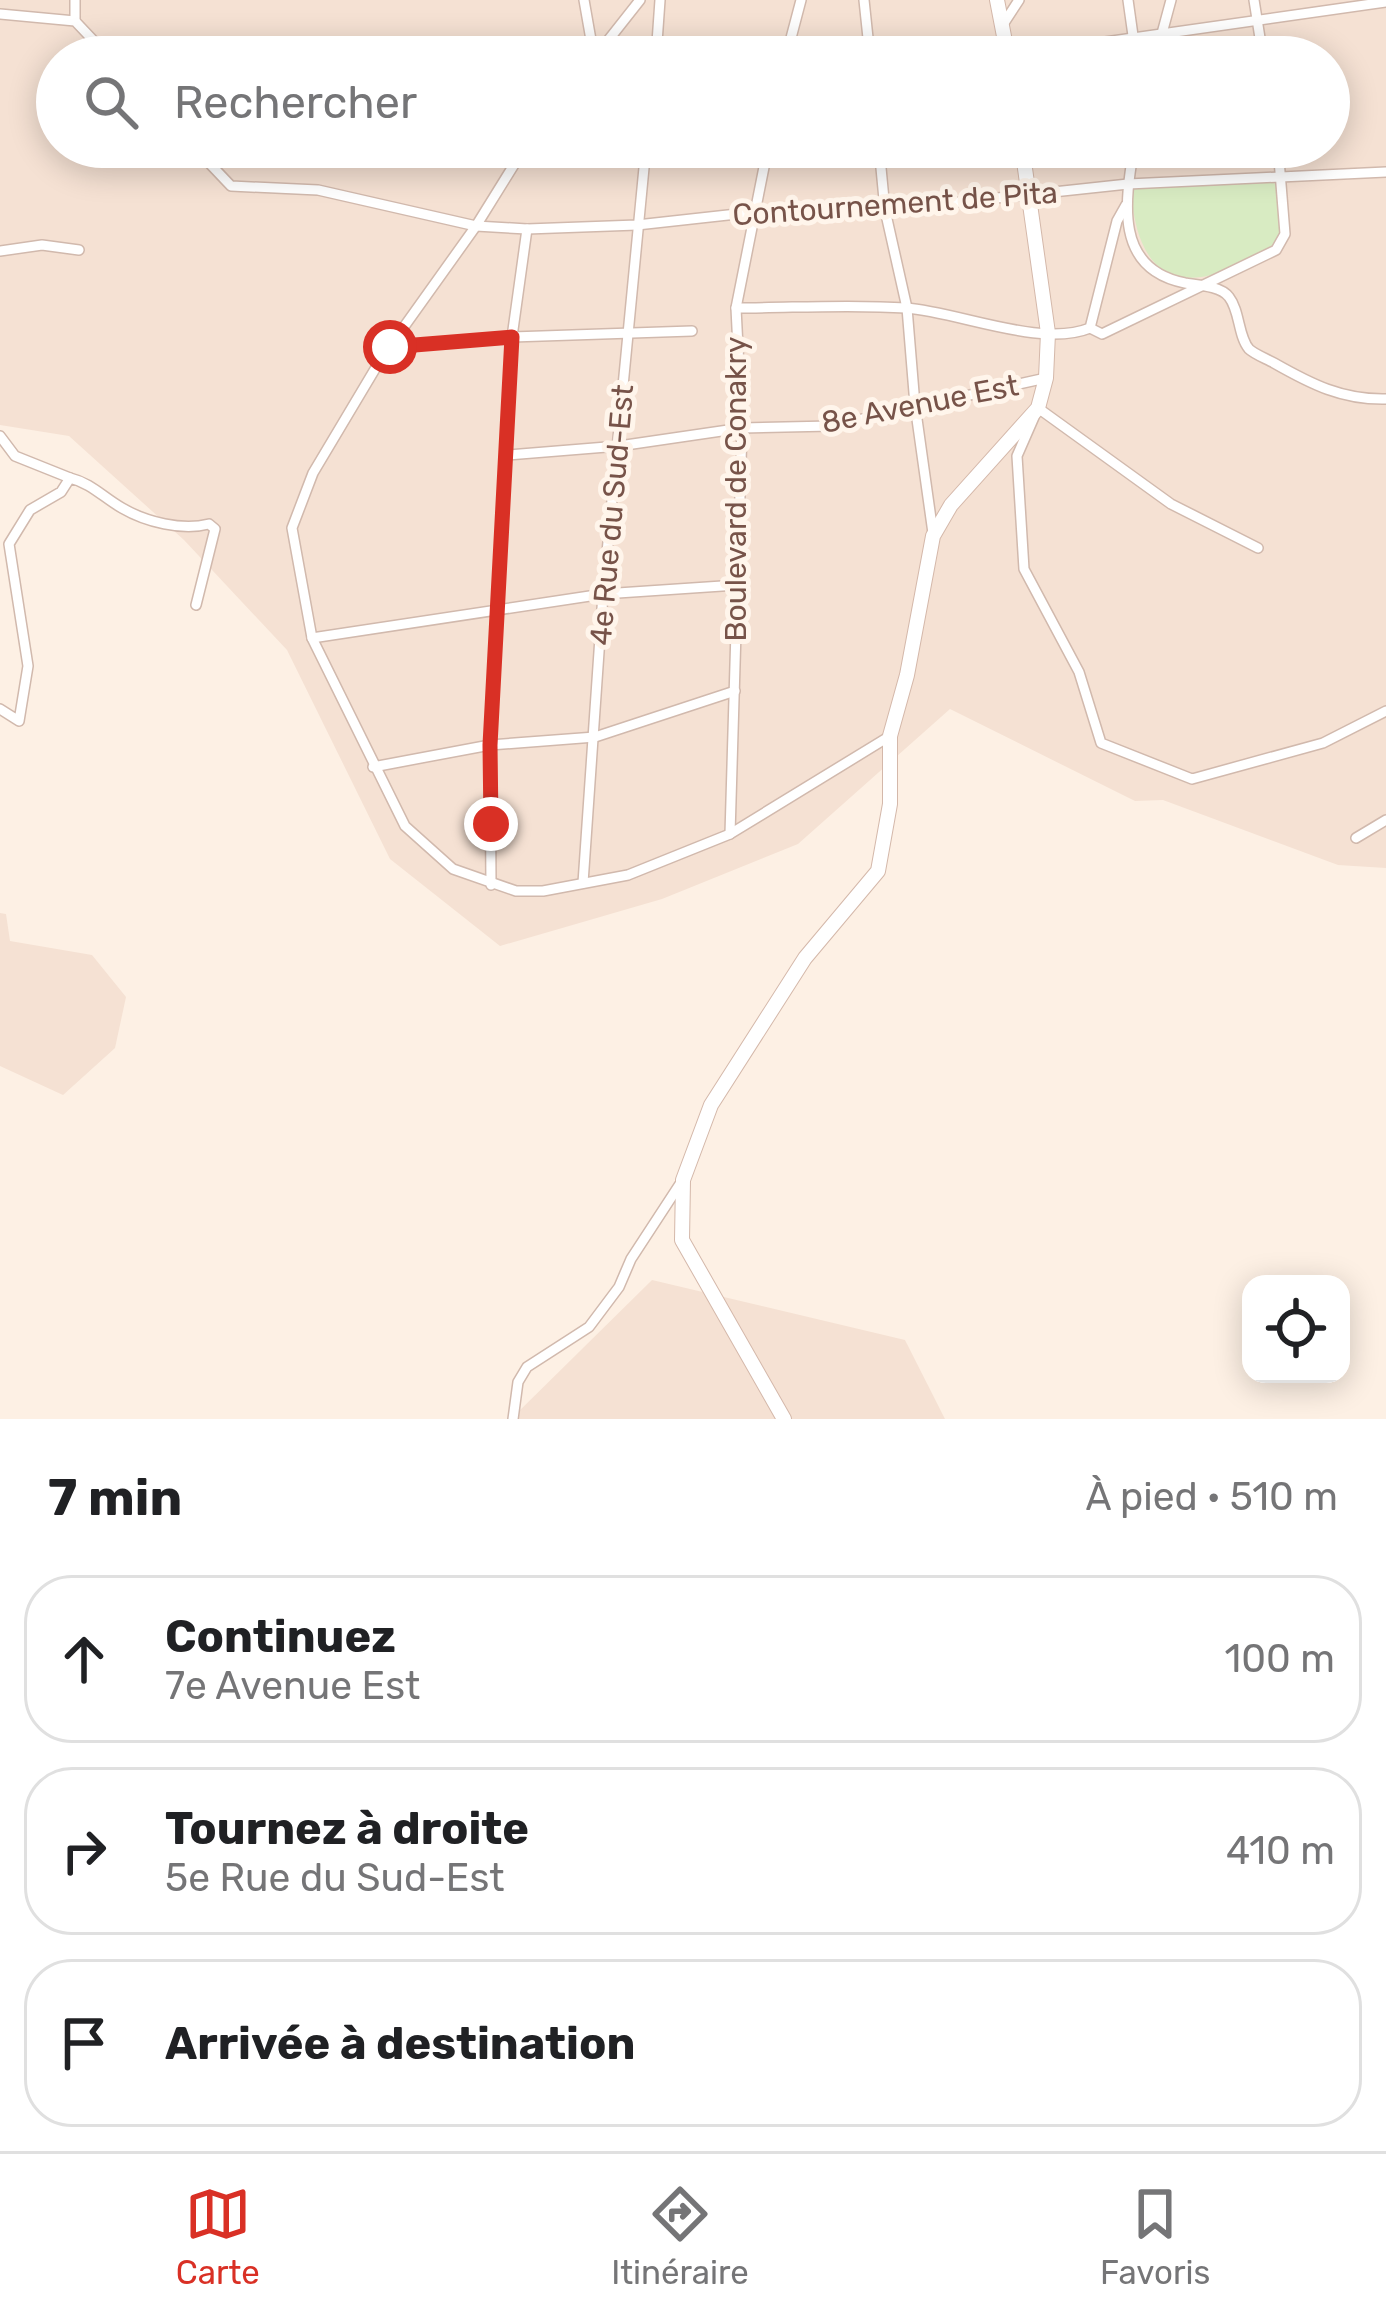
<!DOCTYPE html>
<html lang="fr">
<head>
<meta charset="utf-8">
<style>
  :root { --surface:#fff; --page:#f6f6f6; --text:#202124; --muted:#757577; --line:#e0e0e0; --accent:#d93025 }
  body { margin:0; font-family:Rubik,sans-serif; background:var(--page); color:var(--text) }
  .controls { position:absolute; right:36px; bottom:36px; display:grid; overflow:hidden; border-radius:24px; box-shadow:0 6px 30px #0003 }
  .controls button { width:108px; height:108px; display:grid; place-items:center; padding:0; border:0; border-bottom:3px solid var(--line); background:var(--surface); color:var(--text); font:60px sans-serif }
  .stop { position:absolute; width:36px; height:36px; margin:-27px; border:9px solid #d93025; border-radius:50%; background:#fff }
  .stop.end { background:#d93025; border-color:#fff; box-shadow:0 3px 12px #0008 }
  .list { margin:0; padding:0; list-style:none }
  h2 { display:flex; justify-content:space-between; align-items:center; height:156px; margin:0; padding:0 48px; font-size:51px }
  h2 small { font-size:39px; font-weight:400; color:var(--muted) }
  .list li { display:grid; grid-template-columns:78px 1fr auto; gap:36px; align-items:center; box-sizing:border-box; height:168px; margin:0 24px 24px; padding:0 24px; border:3px solid var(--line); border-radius:48px }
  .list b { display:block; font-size:45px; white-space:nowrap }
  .list p { margin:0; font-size:39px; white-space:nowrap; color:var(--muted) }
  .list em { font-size:39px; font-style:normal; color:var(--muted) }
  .icon { flex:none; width:66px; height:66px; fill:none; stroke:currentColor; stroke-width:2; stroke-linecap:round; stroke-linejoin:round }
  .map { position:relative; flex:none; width:1386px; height:1419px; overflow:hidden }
  .search { position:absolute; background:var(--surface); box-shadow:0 6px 30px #0003; left:36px; right:36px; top:36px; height:132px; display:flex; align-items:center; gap:30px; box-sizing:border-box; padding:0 42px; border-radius:66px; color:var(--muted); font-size:45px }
  .sheet { height:732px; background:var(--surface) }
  nav { display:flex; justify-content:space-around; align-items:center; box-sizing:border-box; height:168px; border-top:3px solid var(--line); background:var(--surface); font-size:33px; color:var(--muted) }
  nav a { display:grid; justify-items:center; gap:6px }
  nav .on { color:var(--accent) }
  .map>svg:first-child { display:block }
  .residential { fill:#f5e1d3; fill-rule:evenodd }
  .green { fill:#d8ebc2 }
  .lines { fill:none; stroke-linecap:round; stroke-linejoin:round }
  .street-casing { stroke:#d1b9ad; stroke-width:12 }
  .secondary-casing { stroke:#d4b8aa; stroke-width:16 }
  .street { stroke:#fff; stroke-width:9 }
  .secondary { stroke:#fff; stroke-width:14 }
  .route { stroke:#d93025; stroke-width:15 }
  .labels { text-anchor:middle; stroke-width:10; stroke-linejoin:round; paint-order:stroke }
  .street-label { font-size:30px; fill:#775349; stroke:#fff5eb }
</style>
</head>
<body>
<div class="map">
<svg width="1386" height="1419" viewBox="0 0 1386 1419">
  <rect width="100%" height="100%" fill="#fdf0e4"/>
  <g class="residential">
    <path d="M0 0H1386V868L1338 865 1163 800 1135 801 950 709 798 844 662 899 500 946 390 859 287 650 184 540 69 436 0 425ZM57 57H1329V147H57Z"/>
    <path d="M0 913 6 914 10 941 92 955 126 997 115 1048 63 1095 0 1066Z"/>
    <path d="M652 1280 905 1340 945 1419H511Z"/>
  </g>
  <path class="green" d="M1268 181 1278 185C1279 198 1285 218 1281 231 1274 251 1256 257 1239 265 1167 298 1137 264 1131 192L1137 187Z"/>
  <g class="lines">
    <defs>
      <g id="street">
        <path d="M584 0 594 57"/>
        <path d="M864 0 870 57"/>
        <path d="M1128 0 1136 57"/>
        <path d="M1254 0 1263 57"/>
        <path d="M0 14 75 21 109 57"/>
        <path d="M75 21V0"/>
        <path d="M1002 26 1019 0"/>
        <path d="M1161 37 1171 0"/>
        <path d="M595 57 640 0"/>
        <path d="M656 57 660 0"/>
        <path d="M786 57 801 0"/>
        <path d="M999 57 1386 2"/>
        <path d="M194 147 231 186 318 190 476 226 527 229 637 225 755 212 885 210 1128 184 1386 172"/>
        <path d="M525 147 476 226 381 359 313 473 292 528 312 638 405 826 453 869 516 891H543L628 875 730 834 890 736"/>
        <path d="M879 147 885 210 907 308 915 405 933 533"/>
        <path d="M1134 147C1125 202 1114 269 1185 283 1198 285 1221 286 1229 297 1240 311 1238 336 1249 349 1254 354 1267 359 1274 363 1311 384 1342 400 1386 399"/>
        <path d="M0 251 42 245 79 250"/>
        <path d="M736 308C792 308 850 304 906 308 959 312 1041 348 1090 328L1117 221 1126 205"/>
        <path d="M1090 328 1102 334 1276 250 1285 234 1278 147"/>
        <path d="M390 347 512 337 692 331"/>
        <path d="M0 436 15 456 70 478"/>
        <path d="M507 455 619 446 742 428 831 426 1046 378"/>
        <path d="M1258 548 1171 504 1038 408 1017 456 1024 569 1079 672 1101 743 1192 779 1323 743 1386 711"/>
        <path d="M312 638 603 594 737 585"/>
        <path d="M0 709 19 721 28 666 9 544 30 510 61 492 70 478C91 483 104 498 122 508 146 522 182 531 209 524L215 529 196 605"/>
        <path d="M373 767 490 745 595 737 735 691"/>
        <path d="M730 834 742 428 736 308 768 147"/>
        <path d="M1356 838 1386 820"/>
        <path d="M583 883 603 594 646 147"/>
        <path d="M491 885 490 745 512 337 527 229"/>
        <path d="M513 1419 518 1382 527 1367 589 1327 619 1287 631 1259 680 1184"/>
      </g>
      <g id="secondary">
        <path d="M997 0 1008 57"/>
        <path d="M784 1419 682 1240 683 1180 711 1105 805 958 878 871 890 804V736L907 675 933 536 951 505 1038 408 1046 378 1048 333 1022 147"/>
      </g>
    </defs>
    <use href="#street" class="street-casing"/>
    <use href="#secondary" class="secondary-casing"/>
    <use href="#street" class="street"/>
    <use href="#secondary" class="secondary"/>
  </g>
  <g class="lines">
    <path class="route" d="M390 347 512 337 490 745 491 824"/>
  </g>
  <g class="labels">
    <g class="street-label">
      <text transform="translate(895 204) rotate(-4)" y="10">Contournement de Pita</text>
      <text transform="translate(920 404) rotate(-11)" y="10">8e Avenue Est</text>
      <text transform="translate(736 489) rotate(-90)" y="10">Boulevard de Conakry</text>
      <text transform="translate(612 515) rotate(-85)" y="10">4e Rue du Sud-Est</text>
    </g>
  </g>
</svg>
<div class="controls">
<button><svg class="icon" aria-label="locate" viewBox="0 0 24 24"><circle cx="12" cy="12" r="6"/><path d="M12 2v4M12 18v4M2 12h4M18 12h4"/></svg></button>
</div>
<div class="stop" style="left:390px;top:347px"></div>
<div class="stop end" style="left:491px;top:824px"></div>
<div class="search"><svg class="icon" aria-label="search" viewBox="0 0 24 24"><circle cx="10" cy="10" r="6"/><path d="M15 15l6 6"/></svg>Rechercher</div>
</div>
<section class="sheet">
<h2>7 min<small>À pied · 510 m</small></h2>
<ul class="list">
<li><svg class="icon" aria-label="ahead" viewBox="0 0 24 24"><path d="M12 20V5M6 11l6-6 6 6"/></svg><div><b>Continuez</b><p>7e Avenue Est</p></div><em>100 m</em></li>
<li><svg class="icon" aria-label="right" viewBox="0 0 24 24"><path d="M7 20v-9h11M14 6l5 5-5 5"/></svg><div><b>Tournez à droite</b><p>5e Rue du Sud-Est</p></div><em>410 m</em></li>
<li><svg class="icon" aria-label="arrive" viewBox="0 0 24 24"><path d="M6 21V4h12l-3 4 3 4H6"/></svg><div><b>Arrivée à destination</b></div></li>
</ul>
</section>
<nav>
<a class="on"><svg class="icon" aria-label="map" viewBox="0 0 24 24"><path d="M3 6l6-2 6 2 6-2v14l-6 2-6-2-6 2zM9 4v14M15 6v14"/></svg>Carte</a>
<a><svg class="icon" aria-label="directions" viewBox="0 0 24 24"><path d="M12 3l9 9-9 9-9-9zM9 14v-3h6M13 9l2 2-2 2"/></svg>Itinéraire</a>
<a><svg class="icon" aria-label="saved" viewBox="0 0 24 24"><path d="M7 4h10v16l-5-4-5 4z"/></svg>Favoris</a>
</nav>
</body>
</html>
